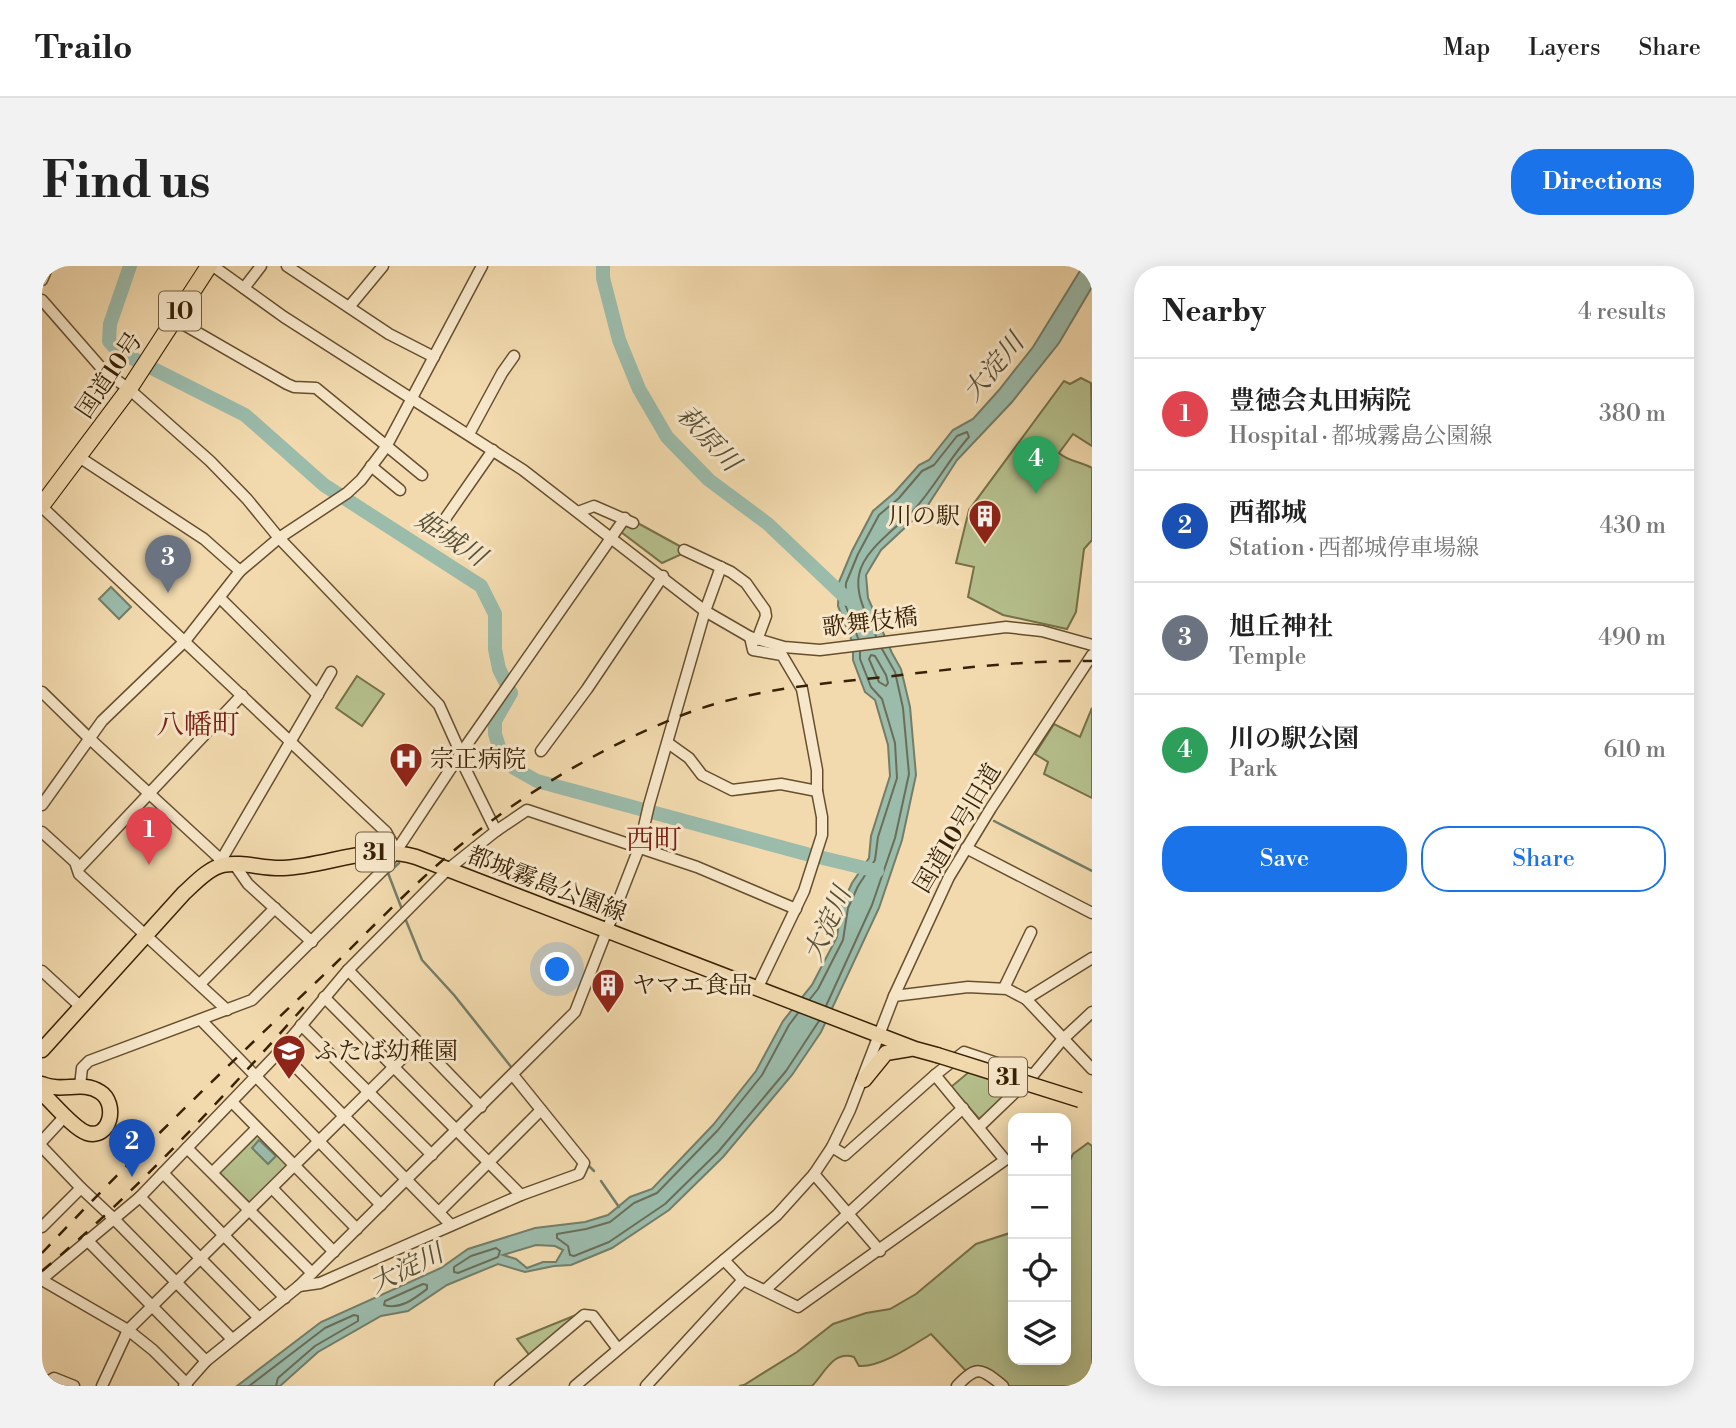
<!DOCTYPE html>
<html lang="en">
<head>
<meta charset="utf-8">
<style>
  :root { --surface:#fff; --page:#f2f2f2; --text:#222; --muted:#767676; --line:#e0e0e0; --accent:#1a73e8 }
  body { margin:0; font-family:"Libre Bodoni","Noto Serif JP",serif; background:var(--page); color:var(--text) }
  .controls { position:absolute; right:21px; bottom:21px; display:grid; overflow:hidden; border-radius:14px; box-shadow:0 4px 18px #0003 }
  .controls button { width:63px; height:63px; display:grid; place-items:center; padding:0; border:0; border-bottom:2px solid var(--line); background:var(--surface); color:var(--text); font:35px sans-serif }
  .you { position:absolute; left:516px; top:704px; width:24px; height:24px; margin:-18px; border:5px solid #fff; border-radius:50%; background:#1a73e8; box-shadow:0 0 0 10px #1a73e833 }
  .badge { display:grid; place-items:center; width:46px; height:46px; border-radius:50%; background:var(--accent); color:#fff; font-size:23px; font-weight:700 }
  .pin { position:absolute; translate:-50% -58px; filter:drop-shadow(0 2px 4px #0008) }
  .pin::after { content:''; position:absolute; top:37px; width:24px; height:21px; background:inherit; clip-path:polygon(0 0,100% 0,50% 100%) }
  .list { margin:0; padding:0; list-style:none }
  h2 { display:flex; justify-content:space-between; align-items:center; height:91px; margin:0; padding:0 28px; font-size:30px }
  h2 small { font-size:23px; font-weight:400; color:var(--muted) }
  .list li { display:grid; grid-template-columns:46px 1fr auto; gap:21px; align-items:center; box-sizing:border-box; height:112px; padding:0 28px; border-top:2px solid var(--line) }
  .list b { display:block; font-size:26px; white-space:nowrap }
  .list p { margin:0; font-size:23px; white-space:nowrap; color:var(--muted) }
  .list em { font-size:23px; font-style:normal; color:var(--muted) }
  .actions { display:flex; gap:14px; padding:21px 28px }
  .actions a { flex:1; padding:16px 0; border:2px solid var(--accent); border-radius:28px; text-align:center; font-size:24px; color:var(--accent) }
  .actions .main { background:var(--accent); color:#fff }
  .icon { flex:none; width:38px; height:38px; fill:none; stroke:currentColor; stroke-width:2; stroke-linecap:round; stroke-linejoin:round }
  .map { position:relative; flex:none; width:1050px; height:1120px; overflow:hidden; border-radius:28px }
  header { display:flex; align-items:center; gap:42px; box-sizing:border-box; height:98px; padding:0 35px; background:var(--surface); border-bottom:2px solid var(--line) }
  header strong { font-size:33px }
  nav { display:flex; gap:38px; margin-inline-start:auto; font-size:24px }
  .intro { display:flex; align-items:center; justify-content:space-between; box-sizing:border-box; height:168px; padding:0 42px }
  h1 { margin:0; font-size:49px }
  .button { padding:18px 32px; border-radius:28px; background:var(--accent); color:#fff; font-size:24px; font-weight:700 }
  main { display:flex; gap:42px; padding:0 42px }
  aside { flex:1; background:var(--surface); border-radius:28px; box-shadow:0 4px 18px #0003 }
  .map>svg:first-child { display:block }
  .green { fill:#b6c18e; stroke:#777149; stroke-width:2 }
  .water { fill:#9bbbab; stroke:#737d68; stroke-width:2; fill-rule:evenodd }
  .lines { fill:none; stroke-linecap:round; stroke-linejoin:round }
  .shore { stroke:#6a6e58; stroke-width:2 }
  .stream { stroke:#737d68; stroke-width:2.5 }
  .river { stroke:#9bbbab; stroke-width:14 }
  .minor-casing { stroke:#664f2e; stroke-width:13 }
  .major-casing { stroke:#382104; stroke-width:17 }
  .highway-casing { stroke:#382104; stroke-width:18 }
  .minor { stroke:#f7e7ca; stroke-width:10 }
  .major { stroke:#f2daae; stroke-width:14 }
  .highway { stroke:#f2daae; stroke-width:16 }
  .rail { stroke:#382104; stroke-width:2.5; stroke-dasharray:12 12; stroke-linecap:butt }
  .major-bridge-casing { stroke:#382104; stroke-width:17; stroke-linecap:butt }
  .major-bridge { stroke:#f2daae; stroke-width:14 }
  .labels { text-anchor:middle; stroke-width:6; stroke-linejoin:round; paint-order:stroke }
  .shield { fill:#f7e7ca; stroke:#715c3f; stroke-width:2 }
  .shield-label { font-size:23px; font-weight:bold; fill:#382104 }
  .street-label { font-size:24px; fill:#382104; stroke:#f7e7ca }
  .poi-label { font-size:24px; fill:#382104; stroke:#f7e7ca; text-anchor:start }
  .water-label { font-size:26px; font-style:italic; fill:#564f36; stroke:#f7e7ca }
  .quarter-label { font-size:28px; fill:#7a1f14; stroke:#f7e7ca }
</style>
</head>
<body>
<header>
<strong>Trailo</strong>
<nav><a>Map</a><a>Layers</a><a>Share</a></nav>
</header>
<div class="intro"><h1>Find us</h1><a class="button">Directions</a></div>
<main>
<div class="map">
<svg width="1050" height="1120" viewBox="0 0 1050 1120">
  <rect width="100%" height="100%" fill="#f2daae"/>
  <filter id="stains"><feTurbulence type="fractalNoise" baseFrequency=".00286" numOctaves="4"/><feColorMatrix values="0 0 0 0 .2 0 0 0 0 .09 0 0 0 0 .02 0 0 0 .5 -.17"/></filter>
  <radialGradient id="worn" r=".72"><stop offset=".6" stop-color="#630" stop-opacity="0"/><stop offset="1" stop-color="#630" stop-opacity=".3"/></radialGradient>
  <g class="green">
    <path d="M1039 112 1049 117 1050 180 1031 168 1017 187C1027 196 1038 195 1050 202V274L1042 283 1034 346 1025 363 961 349 926 331 932 301 914 297 927 244 1022 115 1028 118Z"/>
    <path d="M592 255 643 283 640 288 620 297 579 266 586 256Z"/>
    <path d="M315 410 342 428 320 460 294 442Z"/>
    <path d="M1050 442V532L1002 508 1006 496 993 488 1012 458 1038 471Z"/>
    <path d="M927 806 974 821 939 855 909 821Z"/>
    <path d="M215 862 253 899 207 945 171 906Z"/>
    <path d="M1046 877 1050 880V1120H964L924 1105 889 1068C871 1079 838 1102 817 1100L812 1091C791 1084 783 1107 770 1120H697L702 1119 755 1086 791 1058 824 1047 848 1043 874 1028 934 978 971 966V1094H1024V903L1031 888Z"/>
    <path d="M539 1047 488 1090 475 1073Z"/>
  </g>
  <g class="water">
    <path d="M1041 0H1050V21L1017 77 970 136 915 194 884 242 839 284 824 309 826 332 850 387 859 403 868 441 874 509 860 574 837 642 779 766 750 809 681 891 627 944 570 982 529 999 512 1000 483 1006 456 998 405 1019 366 1045 339 1050 276 1086 238 1120H195L279 1056 399 1002 426 983 493 962 543 956 566 949 588 931 610 923 671 859 714 805 741 755 770 719 795 671 799 641 810 617 827 592 829 570 848 510 846 479 833 434 823 426 811 394V378L796 340 797 316 810 285 831 245 852 227 877 199 887 194 911 164 931 153 957 124 991 81ZM494 979 513 980 521 984 514 996H501L485 1002 474 993 461 989Z"/>
    <path d="M69 321 89 341 77 353 57 333Z"/>
    <path d="M217 874 234 890 226 898 210 882Z"/>
  </g>
  <g class="lines">
    <g class="shore">
      <path d="M816 372 803 338 804 317 816 288 837 249 857 232 880 205 892 199 915 170 925 166 927 171C905 195 891 225 868 248 852 264 821 285 817 309 813 330 826 352 834 370"/>
      <path d="M829 389 833 390 844 409 846 417 844 420 837 416 827 393Z"/>
      <path d="M768 733 776 723 801 674 806 642 816 620 833 594 836 571 855 512 853 477 840 433 829 421 818 393V386"/>
      <path d="M784 740 830 639 853 572 867 508 861 442 853 406 840 383"/>
      <path d="M756 747 747 759 720 809 676 864 615 927 592 937 568 956 544 963 515 968V972L526 980 528 989 532 990 567 976 623 938 676 886 744 805 777 755"/>
      <path d="M454 982 458 985 456 991 416 1007 412 1006V1001L429 990Z"/>
      <path d="M381 1018 385 1019V1023C372 1033 358 1044 342 1039L343 1035Z"/>
      <path d="M207 1120 283 1062 312 1049 316 1050V1055L273 1080 236 1112 234 1120"/>
    </g>
    <g class="stream">
      <path d="M952 555 1050 605"/>
      <path d="M357 597 346 607 361 646"/>
      <path d="M363 652 380 694 412 729 470 802"/>
      <path d="M545 898 552 905"/>
      <path d="M559 915 577 941"/>
    </g>
    <g class="river">
      <path d="M88 0 68 58 67 75 76 85 203 149 282 219 439 320 453 348V383L457 403 469 427 453 455V468L459 487 472 502 495 515 768 589"/>
      <path d="M561 0V12L577 74 597 123 625 171 667 214 726 258 805 333"/>
      <path d="M781 592 835 605"/>
    </g>
    <defs>
      <g id="minor">
        <path d="M171 0 242 51 481 204 663 345 708 371 742 381 778 384 964 361 1000 365 1050 379"/>
        <path d="M245 0 347 68 392 91"/>
        <path d="M0 14 6 0"/>
        <path d="M202 22 219 0"/>
        <path d="M0 34 62 105 87 123 168 195 205 233 237 272 397 439 419 488"/>
        <path d="M307 41 341 0"/>
        <path d="M132 53 245 118 252 121 274 122 380 209"/>
        <path d="M427 168 460 107 472 90"/>
        <path d="M37 191 162 273 198 305"/>
        <path d="M329 200 358 224"/>
        <path d="M0 241 344 566 355 586"/>
        <path d="M536 246 552 240 591 257"/>
        <path d="M396 263 451 184"/>
        <path d="M642 284 689 306 704 317 723 344 724 350 715 374"/>
        <path d="M178 332 276 429"/>
        <path d="M708 371 711 384 740 389 760 423 775 504V525L780 551V569L762 625 715 723"/>
        <path d="M0 426 48 473 176 591 179 599"/>
        <path d="M626 477 647 492 660 509 690 524 739 518 775 525"/>
        <path d="M499 485 545 423 621 310"/>
        <path d="M417 490 454 565"/>
        <path d="M0 539 60 455 143 375 198 305 237 272 305 227 319 214 344 181 440 0"/>
        <path d="M0 566 33 596 37 608 185 744"/>
        <path d="M924 582 1050 647"/>
        <path d="M192 598 206 618 270 676"/>
        <path d="M179 599 181 591 289 406"/>
        <path d="M36 603 200 429"/>
        <path d="M306 704 439 841"/>
        <path d="M0 705 39 741"/>
        <path d="M158 718 233 642"/>
        <path d="M962 722 989 666"/>
        <path d="M852 730 926 721 965 723 984 733 1050 803"/>
        <path d="M282 731 479 929"/>
        <path d="M984 733 1050 692"/>
        <path d="M159 754 339 939"/>
        <path d="M259 759 390 889"/>
        <path d="M238 785 409 959"/>
        <path d="M893 809 922 786 991 809"/>
        <path d="M38 820 40 802 47 795 210 734 343 602 417 490 583 252"/>
        <path d="M190 836 315 963"/>
        <path d="M937 861 991 809 1020 774 1050 746"/>
        <path d="M0 875 24 849"/>
        <path d="M0 881 39 922 0 961"/>
        <path d="M145 882 270 1007"/>
        <path d="M171 906 215 862"/>
        <path d="M121 907 243 1032"/>
        <path d="M772 908 838 985"/>
        <path d="M39 922 71 952 190 1073"/>
        <path d="M230 922 292 986"/>
        <path d="M98 931 216 1051"/>
        <path d="M397 946 499 844"/>
        <path d="M45 974 164 1095"/>
        <path d="M682 994 701 1014 756 1041 963 894 893 809 803 889 790 881"/>
        <path d="M0 1013 98 931 121 907 238 785 306 704 405 604 454 565 485 544 655 601 754 643"/>
        <path d="M0 1014 86 1064 111 1084 145 1118"/>
        <path d="M257 1020 278 1017 479 929 537 908 542 897 471 809"/>
        <path d="M723 1024 921 842"/>
        <path d="M7 1115 12 1112 32 1120"/>
        <path d="M60 1120 86 1064 376 777"/>
        <path d="M142 1120 164 1095 257 1020 533 746 597 582 607 539 663 345 679 301"/>
        <path d="M458 1120 542 1049 551 1050 576 1083"/>
        <path d="M533 1120 735 949 772 908 790 881 808 844 852 730 907 611 949 542 1050 389"/>
        <path d="M604 1120 701 1014"/>
        <path d="M915 1120C935 1099 939 1102 961 1120"/>
      </g>
      <g id="major">
        <path d="M0 784 142 627C153 617 167 602 181 599 200 595 221 603 241 602 288 600 326 577 374 591L873 783 895 789"/>
        <path d="M822 814 844 787 868 783"/>
        <path d="M0 818C21 827 40 814 58 826 76 837 69 874 45 867 32 863 11 837 0 827"/>
      </g>
      <path id="highway" d="M0 239 87 123 167 0"/>
    </defs>
    <use href="#minor" class="minor-casing"/>
    <use href="#major" class="major-casing"/>
    <use href="#highway" class="highway-casing"/>
    <use href="#minor" class="minor"/>
    <use href="#major" class="major"/>
    <use href="#highway" class="highway"/>
    <g class="rail">
      <path d="M0 987C87 895 178 807 270 720 320 673 367 621 421 577 486 524 561 481 638 450 703 424 774 418 842 411 911 403 981 394 1050 395"/>
      <path d="M0 1005C98 923 183 829 268 734"/>
    </g>
    <defs>
      <path id="major-bridge" d="M895 789 1038 834"/>
    </defs>
    <use href="#major-bridge" class="major-bridge-casing"/>
    <use href="#major-bridge" class="major-bridge"/>
  </g>
  <defs>
    <symbol id="building-pin" viewBox="-11 -11 22 30"><path d="M0 17L-7.5 6A9.5 9.5 0 1 1 7.5 6Z" fill="#8f2418" stroke="#f7e7ca"/><path d="M-4-6H4V6H1V3H-1V6H-4ZM-2.5-4.3h1.7v1.8h-1.7ZM.8-4.3h1.7v1.8H.8ZM-2.5-1h1.7V.8h-1.7ZM.8-1h1.7V.8H.8Z" fill="#fff"/></symbol>
    <symbol id="hospital-pin" viewBox="-11 -11 22 30"><path d="M0 17L-7.5 6A9.5 9.5 0 1 1 7.5 6Z" fill="#8f2418" stroke="#f7e7ca"/><path d="M-5-5h3v3.5h4V-5h3V5h-3V1.5h-4V5h-3Z" fill="#fff"/></symbol>
    <symbol id="school-pin" viewBox="-11 -11 22 30"><path d="M0 17L-7.5 6A9.5 9.5 0 1 1 7.5 6Z" fill="#8f2418" stroke="#f7e7ca"/><path d="M0-5L7-2L0 1L-7-2ZM-4 1L0 2.5L4 1V4Q0 6-4 4Z" fill="#fff"/></symbol>
  </defs>
  <g fill-rule="evenodd">
    <use href="#building-pin" x="924" y="231" width="38" height="52"/>
    <use href="#hospital-pin" x="345" y="474" width="38" height="52"/>
    <use href="#building-pin" x="547" y="700" width="38" height="52"/>
    <use href="#school-pin" x="228" y="766" width="38" height="52"/>
  </g>
  <g class="labels">
    <g class="shield">
      <rect x="117" y="25.5" width="42" height="39" rx="5"/>
      <rect x="314" y="566.5" width="38" height="39" rx="5"/>
      <rect x="947" y="791.5" width="38" height="39" rx="5"/>
    </g>
    <g class="shield-label">
      <text x="138" y="53">10</text>
      <text x="333" y="594">31</text>
      <text x="966" y="819">31</text>
    </g>
    <g class="street-label">
      <text transform="translate(67 109) rotate(-56)" y="8">国道10号</text>
      <text transform="translate(828 356) rotate(-7)" y="8">歌舞伎橋</text>
      <text transform="translate(915 562) rotate(-59)" y="8">国道10号旧道</text>
      <text transform="translate(505 618) rotate(21)" y="8">都城霧島公園線</text>
    </g>
    <g class="poi-label">
      <text x="918" y="258" text-anchor="end">川の駅</text>
      <text x="388" y="501">宗正病院</text>
      <text x="590" y="727">ヤマエ食品</text>
      <text x="272" y="793">ふたば幼稚園</text>
    </g>
    <g class="water-label">
      <text transform="translate(951 101) rotate(-50)" y="9">大淀川</text>
      <text transform="translate(667 172) rotate(47)" y="9">萩原川</text>
      <text transform="translate(409 272) rotate(33)" y="9">姫城川</text>
      <text transform="translate(785 658) rotate(-66)" y="9">大淀川</text>
      <text transform="translate(364 1002) rotate(-26)" y="9">大淀川</text>
    </g>
    <g class="quarter-label">
      <text x="156" y="468">八幡町</text>
      <text x="612" y="583">西町</text>
    </g>
  </g>
  <rect width="100%" height="100%" filter="url(#stains)"/>
  <rect width="100%" height="100%" fill="url(#worn)"/>
</svg>
<div class="controls">
<button>+</button>
<button>−</button>
<button><svg class="icon" aria-label="locate" viewBox="0 0 24 24"><circle cx="12" cy="12" r="6"/><path d="M12 2v4M12 18v4M2 12h4M18 12h4"/></svg></button>
<button><svg class="icon" aria-label="layers" viewBox="0 0 24 24"><path d="M12 4l9 5-9 5-9-5zM3 14l9 5 9-5"/></svg></button>
</div>
<div class="you"></div>
<div class="pin badge" style="left:107px;top:599px;background:#e0444e">1</div>
<div class="pin badge" style="left:90px;top:911px;background:#1a4fb4">2</div>
<div class="pin badge" style="left:126px;top:327px;background:#6b7280">3</div>
<div class="pin badge" style="left:994px;top:228px;background:#2e9e5b">4</div>
</div>
<aside>
<h2>Nearby<small>4 results</small></h2>
<ul class="list">
<li><span class="badge" style="background:#e0444e">1</span><div><b>豊徳会丸田病院</b><p>Hospital · 都城霧島公園線</p></div><em>380 m</em></li>
<li><span class="badge" style="background:#1a4fb4">2</span><div><b>西都城</b><p>Station · 西都城停車場線</p></div><em>430 m</em></li>
<li><span class="badge" style="background:#6b7280">3</span><div><b>旭丘神社</b><p>Temple</p></div><em>490 m</em></li>
<li><span class="badge" style="background:#2e9e5b">4</span><div><b>川の駅公園</b><p>Park</p></div><em>610 m</em></li>
</ul>
<div class="actions"><a class="main">Save</a><a>Share</a></div>
</aside>
</main>
</body>
</html>
